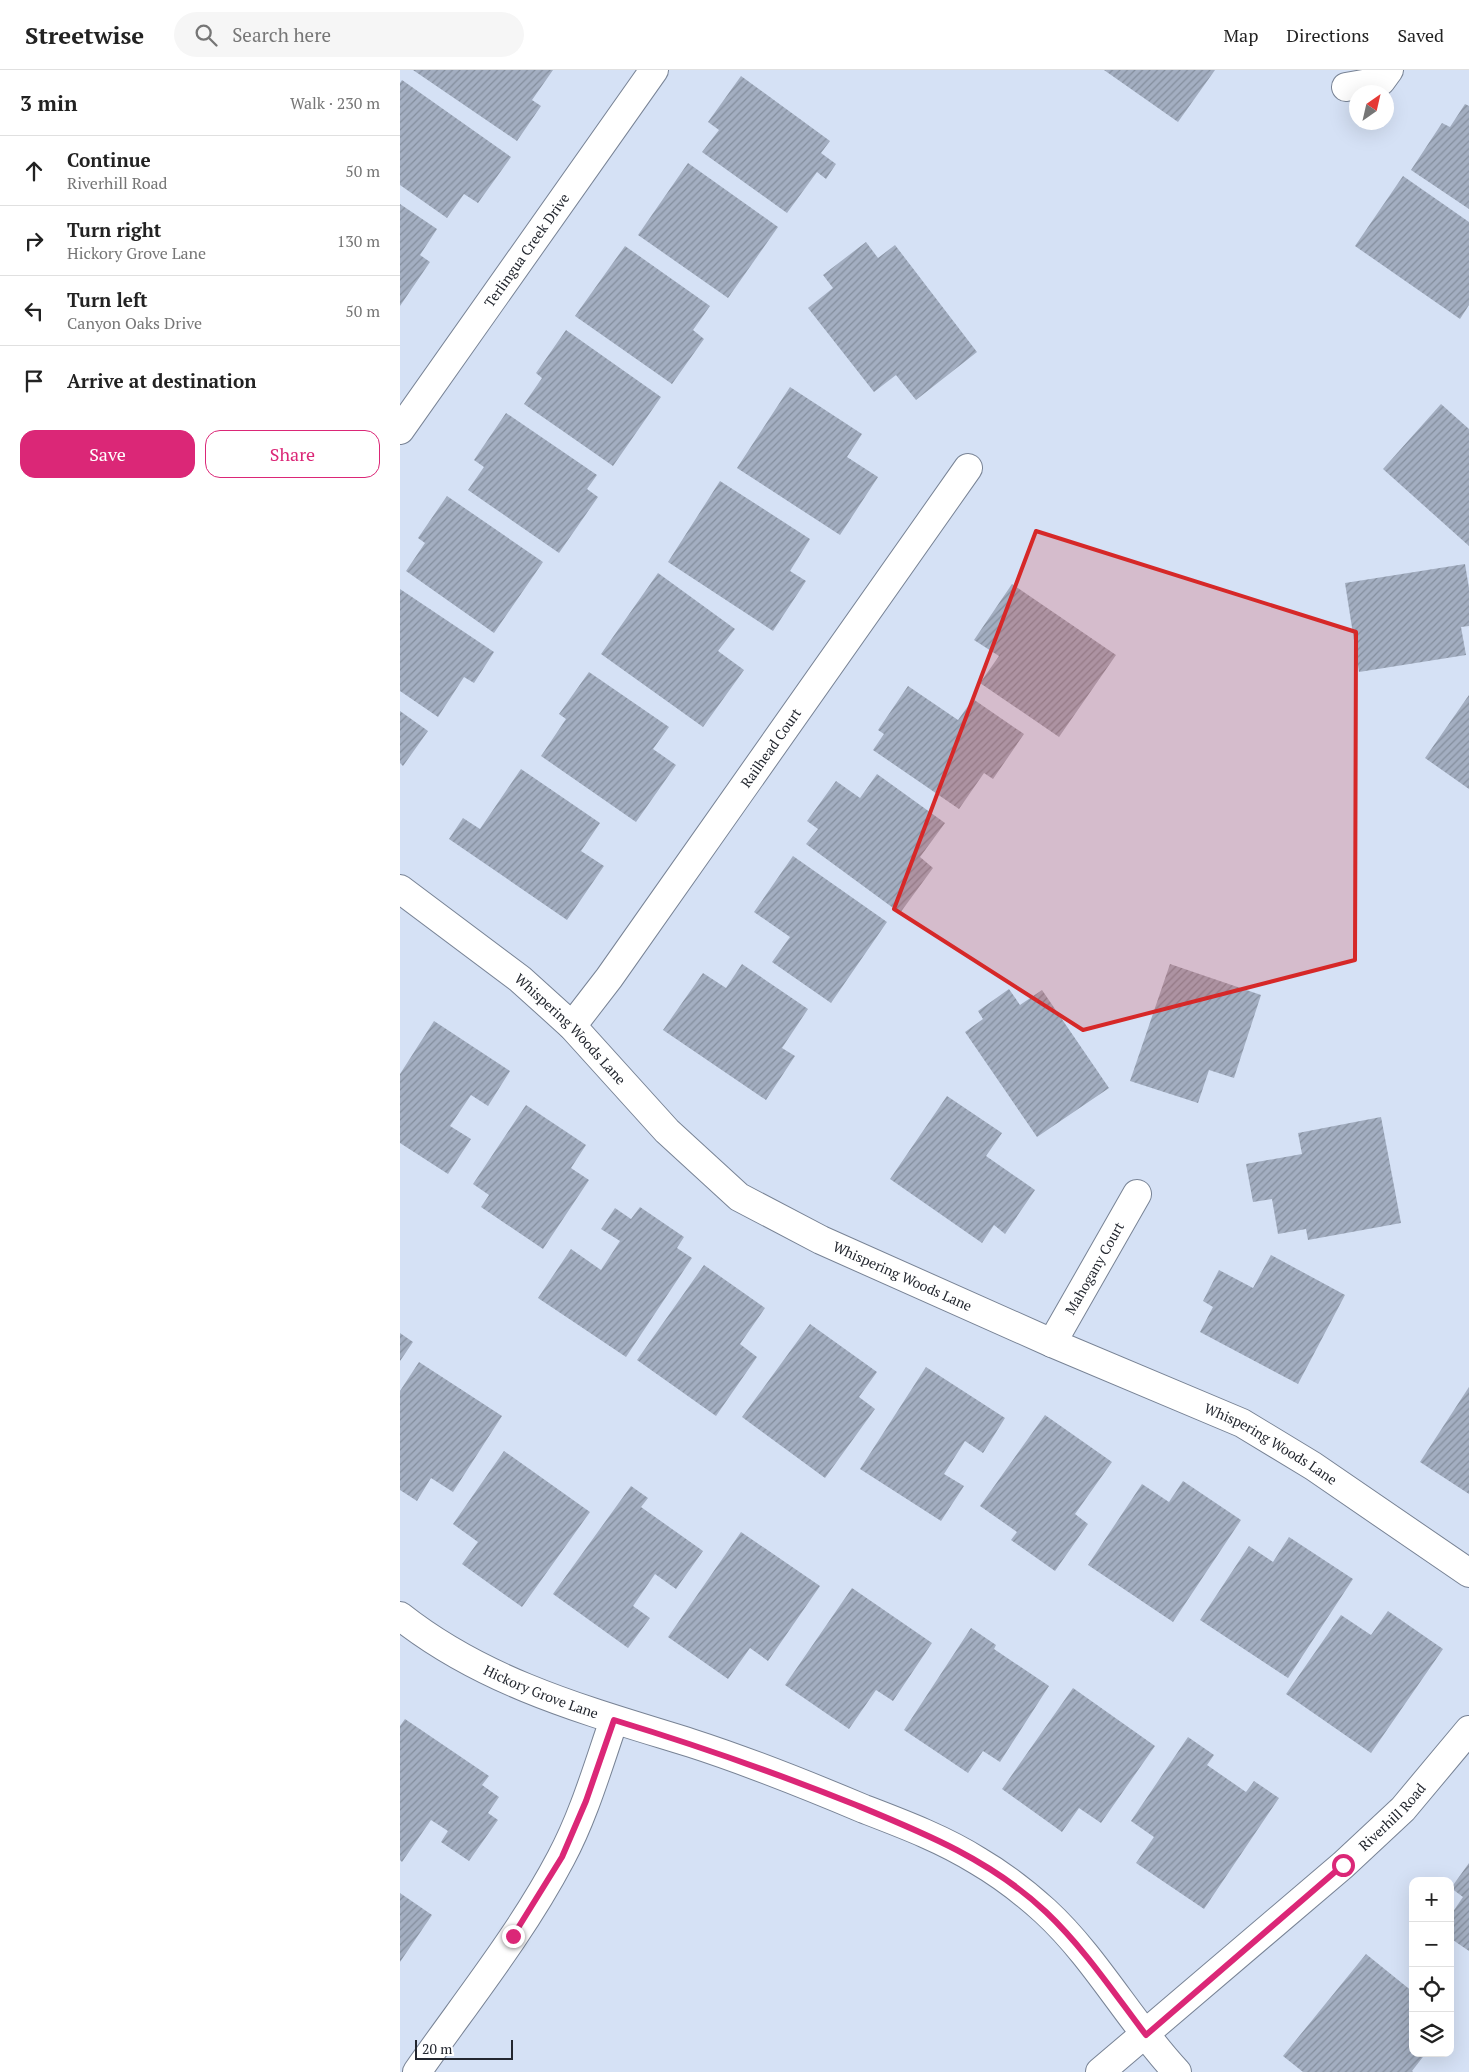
<!DOCTYPE html>
<html lang="en">
<head>
<meta charset="utf-8">
<style>
  :root { --surface:#fff; --page:#f6f6f6; --text:#222; --muted:#767676; --line:#e0e0e0; --accent:#db2777 }
  body { margin:0; font-family:"PT Serif",serif; background:var(--page); color:var(--text) }
  .controls { position:absolute; right:15px; bottom:15px; display:grid; overflow:hidden; border-radius:10px; box-shadow:0 5px 20px #0002 }
  .controls button { width:45px; height:45px; display:grid; place-items:center; padding:0; border:0; border-bottom:1px solid var(--line); background:var(--surface); color:var(--text); font:25px sans-serif }
  .compass { position:absolute; left:949px; top:15px; width:45px; height:45px; border-radius:50%; background:var(--surface); box-shadow:0 5px 20px #0002; rotate:34deg }
  .scale { position:absolute; left:15px; bottom:12px; width:98px; box-sizing:border-box; padding-left:5px; border:2px solid #23272f; border-top:0; font-size:14px; line-height:18px; white-space:nowrap; color:#23272f; -webkit-text-stroke:4px #fff; paint-order:stroke }
  .stop { position:absolute; width:15px; height:15px; margin:-11px; border:4px solid #db2777; border-radius:50%; background:#fff }
  .stop.end { background:#db2777; border-color:#fff; box-shadow:0 1px 5px #0008 }
  .list { margin:0; padding:0; list-style:none }
  h2 { display:flex; justify-content:space-between; align-items:center; height:65px; margin:0; padding:0 20px; font-size:21px }
  h2 small { font-size:16px; font-weight:400; color:var(--muted) }
  .list li { display:grid; grid-template-columns:32px 1fr auto; gap:15px; align-items:center; box-sizing:border-box; height:70px; padding:0 20px; border-top:1px solid var(--line) }
  .list b { display:block; font-size:19px; white-space:nowrap }
  .list p { margin:0; font-size:16px; white-space:nowrap; color:var(--muted) }
  .list em { font-size:16px; font-style:normal; color:var(--muted) }
  .actions { display:flex; gap:10px; padding:15px 20px }
  .actions a { flex:1; padding:11px 0; border:1px solid var(--accent); border-radius:15px; text-align:center; font-size:18px; color:var(--accent) }
  .actions .main { background:var(--accent); color:#fff }
  .icon { flex:none; width:28px; height:28px; fill:none; stroke:currentColor; stroke-width:2; stroke-linecap:round; stroke-linejoin:round }
  .map { position:relative; flex:none; width:1069px; height:2002px; overflow:hidden }
  header { display:flex; align-items:center; gap:30px; box-sizing:border-box; height:70px; padding:0 25px; background:var(--surface); border-bottom:1px solid var(--line) }
  header strong { font-size:24px }
  nav { display:flex; gap:28px; margin-inline-start:auto; font-size:18px }
  .search { width:350px; height:45px; background:var(--page); display:flex; align-items:center; gap:12px; box-sizing:border-box; padding:0 18px; border-radius:28px; color:var(--muted); font-size:19px }
  main { display:flex }
  aside { flex:1; background:var(--surface) }
  .map>svg:first-child { display:block }
  .building { fill:url(#building-hatch) }
  .lines { fill:none; stroke-linecap:round; stroke-linejoin:round }
  .minor-casing { stroke:#788395; stroke-width:30 }
  .minor { stroke:#fff; stroke-width:28 }
  .route { stroke:#db2777; stroke-width:6 }
  .marked { fill:#d62828; fill-opacity:0.2; stroke:#d62828; stroke-width:4; stroke-linejoin:round }
  .labels { text-anchor:middle; stroke-width:4; stroke-linejoin:round; paint-order:stroke }
  .street-label { font-size:14px; fill:#23272f; stroke:#fff }
</style>
</head>
<body>
<header>
<strong>Streetwise</strong>
<div class="search"><svg class="icon" aria-label="search" viewBox="0 0 24 24"><circle cx="10" cy="10" r="6"/><path d="M15 15l6 6"/></svg>Search here</div>
<nav><a>Map</a><a>Directions</a><a>Saved</a></nav>
</header>
<main>
<aside>
<h2>3 min<small>Walk · 230 m</small></h2>
<ul class="list">
<li><svg class="icon" aria-label="ahead" viewBox="0 0 24 24"><path d="M12 20V5M6 11l6-6 6 6"/></svg><div><b>Continue</b><p>Riverhill Road</p></div><em>50 m</em></li>
<li><svg class="icon" aria-label="right" viewBox="0 0 24 24"><path d="M7 20v-9h11M14 6l5 5-5 5"/></svg><div><b>Turn right</b><p>Hickory Grove Lane</p></div><em>130 m</em></li>
<li><svg class="icon" aria-label="left" viewBox="0 0 24 24"><path d="M17 20v-9H6M10 6l-5 5 5 5"/></svg><div><b>Turn left</b><p>Canyon Oaks Drive</p></div><em>50 m</em></li>
<li><svg class="icon" aria-label="arrive" viewBox="0 0 24 24"><path d="M6 21V4h12l-3 4 3 4H6"/></svg><div><b>Arrive at destination</b></div></li>
</ul>
<div class="actions"><a class="main">Save</a><a>Share</a></div>
</aside>
<div class="map">
<svg width="1069" height="2002" viewBox="0 0 1069 2002">
  <defs>
    <pattern id="building-hatch" width="6" height="6" patternUnits="userSpaceOnUse" patternTransform="scale(1.25)"><rect width="6" height="6" fill="#a3aec1"/><path d="M-1 1l2-2M0 6l6-6M5 7l2-2" fill="none" stroke="#848e9d"/></pattern>
  </defs>
  <rect width="100%" height="100%" fill="#d5e1f5"/>
  <g class="building">
    <path d="M13 0H153L132 30 141 36 117 71Z"/>
    <path d="M704 0H815L778 52Z"/>
    <path d="M341 6 430 71 421 83 436 94 426 109 417 102 387 143 302 82 319 60 308 52Z"/>
    <path d="M2 10 111 87 78 133 64 124 47 148 0 115V13Z"/>
    <path d="M1065 34 1069 36V139L1011 100 1042 53 1050 57Z"/>
    <path d="M288 93 378 157 328 228 238 165Z"/>
    <path d="M1003 106 1069 152V235L1060 249 955 176Z"/>
    <path d="M0 134 37 159 20 185 30 192 0 236Z"/>
    <path d="M466 172 478 188 495 175 577 282 516 330 496 305 474 322 408 238 433 218 423 205Z"/>
    <path d="M225 176 310 236 293 260 304 269 272 314 175 246Z"/>
    <path d="M166 260 261 327 213 396 124 334 142 308 136 303Z"/>
    <path d="M390 317 462 364 447 387 478 407 440 465 337 398Z"/>
    <path d="M1041 334 1069 359V476L983 399Z"/>
    <path d="M106 343 197 405 187 419 198 427 159 483 68 420 84 397 74 390Z"/>
    <path d="M320 411 410 469 390 501 406 511 373 561 268 492Z"/>
    <path d="M47 426 143 492 94 563 6 501 25 473 18 468Z"/>
    <path d="M1065 494 1069 518V556L1061 557 1066 585 959 602 945 513Z"/>
    <path d="M258 503 335 559 318 581 344 600 303 657 201 584Z"/>
    <path d="M612 514 716 585 659 667 580 613 599 586 574 570Z"/>
    <path d="M0 519 94 582 74 613 64 607 38 647 0 621Z"/>
    <path d="M189 602 269 657 253 679 276 695 236 752 141 686 166 649 159 644Z"/>
    <path d="M508 616 558 650 573 629 624 664 593 709 584 703 559 739 473 680 484 664 478 660Z"/>
    <path d="M1069 625V719L1025 688Z"/>
    <path d="M0 641 28 661 3 696 0 693Z"/>
    <path d="M121 699 200 753 181 781 204 796 167 850 49 769 63 748 80 759Z"/>
    <path d="M477 704 545 753 520 787 533 798 500 843 406 774 418 759 407 751 436 711 460 728Z"/>
    <path d="M393 786 487 852 431 933 372 892 390 867 354 842Z"/>
    <path d="M342 894 408 939 382 978 395 986 366 1030 263 960 303 903 326 918Z"/>
    <path d="M770 894 861 925 834 1008 809 1000 798 1033 730 1011Z"/>
    <path d="M609 919 620 935 642 920 709 1018 637 1067 565 962 583 949 578 941Z"/>
    <path d="M34 951 110 1001 88 1036 71 1025 50 1056 71 1069 48 1104 0 1073V1004Z"/>
    <path d="M547 1026 602 1063 586 1086 635 1120 605 1164 594 1155 582 1173 490 1109Z"/>
    <path d="M126 1035 186 1075 171 1098 189 1110 143 1179 81 1137 89 1125 73 1114Z"/>
    <path d="M981 1047 1001 1153 908 1170 906 1159 878 1164 872 1129 853 1132 846 1094 902 1084 898 1063Z"/>
    <path d="M240 1137 284 1167 277 1178 292 1188 226 1287 138 1228 171 1179 201 1200 220 1171 201 1159 215 1138 231 1149Z"/>
    <path d="M871 1185 945 1225 898 1314 800 1262 813 1237 803 1231 819 1200 853 1218Z"/>
    <path d="M304 1195 365 1238 340 1274 357 1287 316 1346 237 1290Z"/>
    <path d="M410 1254 477 1302 459 1327 475 1339 425 1408 342 1347Z"/>
    <path d="M0 1263 13 1272 0 1291Z"/>
    <path d="M19 1292 102 1346 53 1422 31 1408 17 1431 0 1420V1321Z"/>
    <path d="M526 1297 605 1348 583 1383 565 1371 544 1404 564 1416 541 1451 460 1399Z"/>
    <path d="M1069 1317V1424L1020 1392Z"/>
    <path d="M645 1345 712 1392 675 1444 688 1454 655 1501 611 1470 617 1462 580 1436Z"/>
    <path d="M104 1381 190 1442 122 1537 62 1494 78 1472 53 1454Z"/>
    <path d="M783 1411 841 1450 773 1552 688 1495 742 1414 769 1432Z"/>
    <path d="M231 1416 248 1428 241 1437 303 1481 276 1519 255 1504 233 1536 250 1548 228 1578 153 1524Z"/>
    <path d="M341 1462 420 1516 368 1591 350 1578 328 1609 268 1567Z"/>
    <path d="M889 1467 953 1509 888 1608 800 1550 849 1476 873 1492Z"/>
    <path d="M452 1518 532 1573 493 1631 476 1620 449 1659 385 1615Z"/>
    <path d="M988 1541 1043 1579 971 1683 886 1624 941 1545 971 1565Z"/>
    <path d="M571 1558 596 1575 594 1579 649 1616 600 1692 583 1681 568 1703 504 1660Z"/>
    <path d="M673 1618 755 1676 701 1753 679 1738 662 1762 602 1719Z"/>
    <path d="M5 1649 89 1706 82 1715 99 1727 88 1743 98 1750 69 1791 41 1772 48 1761 31 1750 2 1792 0 1790V1656Z"/>
    <path d="M788 1667 814 1685 807 1695 846 1722 854 1711 879 1728 804 1839 736 1793 754 1767 731 1751Z"/>
    <path d="M1069 1793V1881L1050 1868V1846L1063 1827 1051 1818Z"/>
    <path d="M0 1823 32 1845 0 1892Z"/>
    <path d="M966 1884 1013 1922V1983H1026L1012 2001 1013 2002H903L883 1986Z"/>
  </g>
  <g class="lines">
    <defs>
      <g id="minor">
        <path d="M946 17 981 11 989 0"/>
        <path id="s1" d="M0 360 254 0"/>
        <path id="s2" d="M0 819 120 909 172 956 267 1061 339 1127 421 1170 652 1273 842 1353 913 1396 1069 1503"/>
        <path id="s3" d="M172 956 209 908 568 398"/>
        <path id="s4" d="M652 1273 737 1124"/>
        <path id="s5" d="M0 1546C86 1614 188 1641 291 1673 350 1692 407 1715 464 1739 503 1754 543 1769 578 1791 602 1805 624 1822 645 1841 696 1888 730 1952 777 2002"/>
        <path d="M17 2002C66 1932 121 1864 161 1788 184 1745 198 1696 214 1650"/>
        <path id="s6" d="M700 2002 943 1795 1003 1739 1069 1660"/>
      </g>
    </defs>
    <use href="#minor" class="minor-casing"/>
    <use href="#minor" class="minor"/>
  </g>
  <g class="lines">
    <path class="route" d="M113 1866 162 1787 186 1731 214 1650C296 1675 376 1703 456 1735 524 1763 591 1790 646 1842 684 1878 714 1923 746 1965L943 1795"/>
  </g>
  <path class="marked" d="M636 461 956 562 955 890 683 960 494 839Z"/>
  <g class="labels">
    <g class="street-label">
      <text dy="5" stroke="none"><textPath href="#s1" startOffset="220">Terlingua Creek Drive</textPath></text>
      <text dy="5" stroke="none"><textPath href="#s3" startOffset="342">Railhead Court</textPath></text>
      <text dy="5" stroke="none"><textPath href="#s2" startOffset="221">Whispering Woods Lane</textPath></text>
      <text dy="5" stroke="none"><textPath href="#s4" startOffset="86">Mahogany Court</textPath></text>
      <text dy="5" stroke="none"><textPath href="#s2" startOffset="641">Whispering Woods Lane</textPath></text>
      <text dy="5" stroke="none"><textPath href="#s2" startOffset="1046">Whispering Woods Lane</textPath></text>
      <text dy="5" stroke="none"><textPath href="#s5" startOffset="161">Hickory Grove Lane</textPath></text>
      <text dy="5" stroke="none"><textPath href="#s6" startOffset="388">Riverhill Road</textPath></text>
    </g>
  </g>
</svg>
<div class="controls">
<button>+</button>
<button>−</button>
<button><svg class="icon" aria-label="locate" viewBox="0 0 24 24"><circle cx="12" cy="12" r="6"/><path d="M12 2v4M12 18v4M2 12h4M18 12h4"/></svg></button>
<button><svg class="icon" aria-label="layers" viewBox="0 0 24 24"><path d="M12 4l9 5-9 5-9-5zM3 14l9 5 9-5"/></svg></button>
</div>
<svg class="compass" viewBox="-18 -18 36 36"><path d="M0-13l5 13h-10z" fill="#e53935"/><path d="M0 13l5-13h-10z" fill="#767676"/></svg>
<div class="scale">20 m</div>
<div class="stop" style="left:943px;top:1795px"></div>
<div class="stop end" style="left:113px;top:1866px"></div>
</div>
</main>
</body>
</html>
